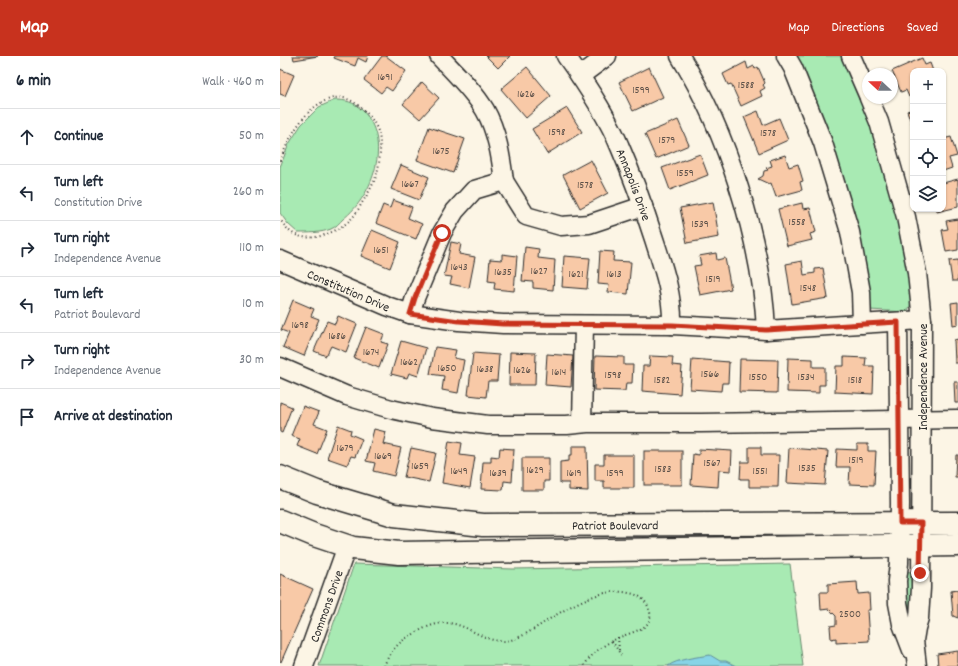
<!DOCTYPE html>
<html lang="en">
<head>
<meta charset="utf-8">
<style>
  :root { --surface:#fff; --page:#f6f6f7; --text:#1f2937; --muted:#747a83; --line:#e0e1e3; --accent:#c8321e }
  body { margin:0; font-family:Dekko,sans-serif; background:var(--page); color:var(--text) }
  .controls { position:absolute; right:12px; top:12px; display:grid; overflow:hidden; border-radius:8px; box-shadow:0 1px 3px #0004 }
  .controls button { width:36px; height:36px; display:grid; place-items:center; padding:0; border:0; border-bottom:1px solid var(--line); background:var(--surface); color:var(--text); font:20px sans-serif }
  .compass { position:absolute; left:582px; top:12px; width:36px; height:36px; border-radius:50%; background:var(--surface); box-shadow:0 1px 3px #0004; rotate:292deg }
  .stop { position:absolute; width:12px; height:12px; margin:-9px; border:3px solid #c8321e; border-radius:50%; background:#fff }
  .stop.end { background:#c8321e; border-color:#fff; box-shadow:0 1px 4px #0008 }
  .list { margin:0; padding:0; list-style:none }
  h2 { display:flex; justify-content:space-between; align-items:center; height:52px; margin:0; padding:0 16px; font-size:17px }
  h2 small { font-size:13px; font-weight:400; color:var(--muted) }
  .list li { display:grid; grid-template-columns:26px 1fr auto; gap:12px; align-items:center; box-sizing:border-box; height:56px; padding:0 16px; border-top:1px solid var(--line) }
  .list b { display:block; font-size:15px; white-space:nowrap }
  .list p { margin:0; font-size:13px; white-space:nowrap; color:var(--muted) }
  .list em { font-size:13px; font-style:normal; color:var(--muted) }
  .icon { flex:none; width:22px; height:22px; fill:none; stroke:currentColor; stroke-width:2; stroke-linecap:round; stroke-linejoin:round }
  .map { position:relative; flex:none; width:678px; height:610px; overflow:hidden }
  header { display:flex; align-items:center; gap:24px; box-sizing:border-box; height:56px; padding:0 20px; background:var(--accent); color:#fff }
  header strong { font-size:19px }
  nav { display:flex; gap:22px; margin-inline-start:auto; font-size:14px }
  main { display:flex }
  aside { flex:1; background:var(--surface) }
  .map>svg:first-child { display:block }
  .green { fill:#a8eab3; stroke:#6a8a6f }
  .water { fill:#87d4e6; stroke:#62909b }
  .building { fill:#f8c9a7; stroke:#2b2b2b }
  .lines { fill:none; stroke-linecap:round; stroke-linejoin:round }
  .minor-casing { stroke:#2b2b2b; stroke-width:21 }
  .major-casing { stroke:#2b2b2b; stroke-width:25 }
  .path { stroke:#2b2b2b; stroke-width:2; stroke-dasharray:1 3; stroke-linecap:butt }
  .minor { stroke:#fcf5e5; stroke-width:18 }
  .major { stroke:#fcf5e5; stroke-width:22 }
  .route { stroke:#c8321e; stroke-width:5 }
  .labels { text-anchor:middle; stroke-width:3; stroke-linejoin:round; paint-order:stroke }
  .number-label { font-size:11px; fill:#5e524a }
  .street-label { font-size:13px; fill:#2b2b2b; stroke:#fcf5e5 }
</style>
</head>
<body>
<header>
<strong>Map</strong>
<nav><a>Map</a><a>Directions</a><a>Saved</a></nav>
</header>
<main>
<aside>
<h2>6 min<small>Walk · 460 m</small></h2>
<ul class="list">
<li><svg class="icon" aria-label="ahead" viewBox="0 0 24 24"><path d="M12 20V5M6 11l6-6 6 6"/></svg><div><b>Continue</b></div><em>50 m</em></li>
<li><svg class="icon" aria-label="left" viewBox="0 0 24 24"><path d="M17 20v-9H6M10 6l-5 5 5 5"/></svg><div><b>Turn left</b><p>Constitution Drive</p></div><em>260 m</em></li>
<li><svg class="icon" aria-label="right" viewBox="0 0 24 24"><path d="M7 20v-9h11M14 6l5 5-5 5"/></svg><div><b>Turn right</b><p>Independence Avenue</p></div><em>110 m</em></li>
<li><svg class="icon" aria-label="left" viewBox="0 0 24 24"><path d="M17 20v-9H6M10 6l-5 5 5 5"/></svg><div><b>Turn left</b><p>Patriot Boulevard</p></div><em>10 m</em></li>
<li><svg class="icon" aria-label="right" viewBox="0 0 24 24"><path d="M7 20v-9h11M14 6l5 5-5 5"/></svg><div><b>Turn right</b><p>Independence Avenue</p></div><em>30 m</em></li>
<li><svg class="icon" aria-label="arrive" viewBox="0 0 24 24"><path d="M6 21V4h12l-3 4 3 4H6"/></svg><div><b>Arrive at destination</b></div></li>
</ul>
</aside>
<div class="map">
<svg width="678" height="610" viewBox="0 0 678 610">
  <rect width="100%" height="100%" fill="#fcf5e5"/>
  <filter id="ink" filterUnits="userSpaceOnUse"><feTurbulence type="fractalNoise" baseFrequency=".025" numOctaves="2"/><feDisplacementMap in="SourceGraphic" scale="8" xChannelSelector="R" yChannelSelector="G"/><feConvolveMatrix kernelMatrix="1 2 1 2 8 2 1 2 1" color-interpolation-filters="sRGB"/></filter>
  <g filter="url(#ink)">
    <g class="green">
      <path d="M511 0H561C584 44 599 92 611 140 620 174 627 209 631 244L630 250 627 256 589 254Z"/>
      <path d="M55 44C66 44 74 46 82 54 113 85 93 140 63 163 60 166 56 171 51 173 41 177 29 177 18 177L8 168 0 157V111L9 88 21 69 39 51Z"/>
      <path d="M74 508 233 513 510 508 523 610H39Z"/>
      <path d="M624 515 631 516 633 519 631 561H624Z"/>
    </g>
    <path class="water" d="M430 599 440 605H446L456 610H388C397 603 418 601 430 599Z"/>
    <g class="building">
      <path d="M13 0H38L14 4Z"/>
      <path d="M55 0H88L86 6 78 2 75 10 54 2Z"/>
      <path d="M102 0H106L126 15 112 35 106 31 101 37 84 24Z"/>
      <path d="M206 0H230L218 12Z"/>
      <path d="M642 2 645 9 650 7 653 15H633V39L629 41 626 34 621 36 612 15Z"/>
      <path d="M466 6 468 13 474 10 475 13 478 11 485 27 483 29 485 32 480 35 482 40 461 50 451 28 448 29 443 18Z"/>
      <path d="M247 11 271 40 246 62 221 33Z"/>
      <path d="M369 11 383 41 353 55 339 26Z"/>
      <path d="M0 13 14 19 5 40 0 38Z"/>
      <path d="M142 26 159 42 140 63 123 48Z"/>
      <path d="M287 52 302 76 267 98 252 73Z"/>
      <path d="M633 53V71L627 55Z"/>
      <path d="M478 55 483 69 499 62 508 84 479 97 464 61Z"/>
      <path d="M398 64 409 89 376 103 365 78Z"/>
      <path d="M149 71 185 83 173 117 137 104Z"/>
      <path d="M671 81 677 100 669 102 672 112 663 115V83Z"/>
      <path d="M420 98 428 119 390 134 382 112Z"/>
      <path d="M505 99 509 111 518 108 523 125 520 126 522 134 496 141 491 127 489 128 478 123 483 120 484 115 488 114 486 112 492 110 490 104Z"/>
      <path d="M311 104 328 137 300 152 283 119Z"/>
      <path d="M121 109 149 121 139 144 111 133Z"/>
      <path d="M678 123V151L657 156V153H663V127Z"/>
      <path d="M113 144 132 151 128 162 142 168 136 183 96 167 103 149 110 152Z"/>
      <path d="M433 146 439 181 407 187 400 152Z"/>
      <path d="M522 147 523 153 530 152 536 176 530 178 532 184 507 190 498 153Z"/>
      <path d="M678 163V194L666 196 662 174 668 173 666 165Z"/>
      <path d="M92 174 120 186 110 212 81 200Z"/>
      <path d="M171 186 181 188 179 198 195 201 189 232 170 228 172 221 164 220Z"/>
      <path d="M245 191 259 193 258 202 275 204 273 234 253 232V226L242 225Z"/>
      <path d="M320 195 334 196 333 205 351 206 348 238 328 236 329 229 318 228Z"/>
      <path d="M436 197 437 204 445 202 451 233 420 239 414 210 421 209 419 200Z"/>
      <path d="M222 198 237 200 234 235 214 233 215 226 208 225 210 203 222 204Z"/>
      <path d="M284 200 310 202 307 233 282 231Z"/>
      <path d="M678 204V225H672L669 205Z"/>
      <path d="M522 205 524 219 535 217V213L543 212 548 242 512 248 506 208Z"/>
      <path d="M13 244 34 253 31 260 39 263 24 300 3 291 9 277 1 274Z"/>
      <path d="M678 246V268L673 269 671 247Z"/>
      <path d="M58 260 77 268 66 296 51 290 46 300 34 295 47 265 55 268Z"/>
      <path d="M86 271 104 278 101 286 108 288 99 312 74 302Z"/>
      <path d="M678 283V307H675L674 284Z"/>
      <path d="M121 285 146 292 138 320 129 317 127 322 111 318Z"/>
      <path d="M155 291 176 294 174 302 184 304 178 337 162 334 164 320 150 318Z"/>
      <path d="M230 296 256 297 255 329H229Z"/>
      <path d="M193 297 219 299 217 325H208L206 341 188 339Z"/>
      <path d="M267 298 293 300 291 331 265 329Z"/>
      <path d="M315 300 344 301V309H353L352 327H346L345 335 314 334Z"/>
      <path d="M370 300 393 301 392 309 402 310 400 338 362 335 363 310H369Z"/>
      <path d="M564 301 586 302 585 310H594L593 338 555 336 556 310H564Z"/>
      <path d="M508 302 533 303V311H545V329H539V337L507 336Z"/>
      <path d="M412 303 449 306 448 327H442L441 335 410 333Z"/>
      <path d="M460 303 498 304 497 337 459 336Z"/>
      <path d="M674 326H678V347H675Z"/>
      <path d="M0 346 12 351 2 377 0 376Z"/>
      <path d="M23 350 39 356 34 368 47 373 37 398 17 390 20 383 11 380Z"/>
      <path d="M58 369 71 374 70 378 82 383 75 401 71 400 67 409 47 402Z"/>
      <path d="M94 373 106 376 103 388 121 392 114 420 93 415 95 407 86 405Z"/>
      <path d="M169 385 182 387 180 399 195 401 190 432 162 427Z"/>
      <path d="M577 388H588V395H596L594 429 569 428 570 411H556L557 393 577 394Z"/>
      <path d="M292 390H307L308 435 289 434V427H280V406L289 405V399H292Z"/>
      <path d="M469 391H481V399H499L498 431H469V423H460L461 406H469Z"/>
      <path d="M131 392 156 397 149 426 124 421Z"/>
      <path d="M220 392 234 393 232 426 224 425 223 434 201 433 203 406H211V400L219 401Z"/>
      <path d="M509 392 548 395 545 429 507 427Z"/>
      <path d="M419 393 452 395 451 415 439 414 438 431 411 429 413 398 419 399Z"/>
      <rect x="364" y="395" width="38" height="34"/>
      <path d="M324 399H354V432H324V425H315V408H324Z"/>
      <path d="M676 399H678V421H675Z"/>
      <path d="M242 402H269V425H264V434H242Z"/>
      <path d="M0 518 33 533 1 606 0 605Z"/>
      <path d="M577 526 578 538 589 537 590 554H587L589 585 556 587V582L551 583 550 570 556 569V560L549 553 541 554 540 536H548V528Z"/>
      <path d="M678 534V562L673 560 671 535Z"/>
      <path d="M678 595V610H658L657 598Z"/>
    </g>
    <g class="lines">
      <defs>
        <g id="minor">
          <path d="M159 0C175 17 193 34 205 54 217 75 221 101 224 125"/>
          <path id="s1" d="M286 0C306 28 327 59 340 91 353 121 364 152 374 183 383 211 393 239 392 269"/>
          <path d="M400 0C447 76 482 185 486 274"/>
          <path d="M506 0 513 12 543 87 570 176 581 236 582 268"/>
          <path d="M571 0 588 39"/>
          <path d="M300 20 327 0"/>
          <path d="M589 42 599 66 626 161 637 217 642 264 641 532 639 562 636 572 634 584 637 610"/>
          <path id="s2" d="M0 204 107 250 130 258 179 265 223 268 392 269 486 274 642 264"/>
          <path d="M130 258 135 242 162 177 175 155 194 134 224 125 246 160 281 170 309 168 363 150"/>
          <path d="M618 266 620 448 619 507 617 525 618 547 622 568 632 594"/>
          <path d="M0 311 67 340 111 353 152 362 208 369H287L307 367H421L678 363"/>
          <path d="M302 367 304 269"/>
          <path id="s3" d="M24 610 67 490"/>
        </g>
        <g id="major">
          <path id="s4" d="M0 421 37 436 114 459 203 469 678 467"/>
          <path d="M0 465 34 479 73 492 119 497 678 489"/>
        </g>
      </defs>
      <use href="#minor" class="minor-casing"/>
      <use href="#major" class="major-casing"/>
      <g class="path">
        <path d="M0 105C9 82 24 51 50 43 63 39 73 44 82 53 89 58 95 67 98 75 102 86 100 112 95 123 92 131 87 139 82 147 79 152 76 158 72 162 60 175 32 188 14 178 8 175 4 169 0 163"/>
        <path d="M338 581 339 594"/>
        <path d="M332 585 341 599"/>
        <path d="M104 610C109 597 119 585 132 579 142 573 153 567 166 567 187 567 204 587 226 585 239 583 251 575 262 568 285 553 320 530 349 537 358 538 366 544 369 553 377 574 348 576 336 583 323 589 311 598 304 610"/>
      </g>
      <use href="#minor" class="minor"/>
      <use href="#major" class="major"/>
    </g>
  </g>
  <g class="lines" filter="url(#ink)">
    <path class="route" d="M162 177 135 242 130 258 179 265 223 268 392 269 486 274 618 266 620 467H641L640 517"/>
  </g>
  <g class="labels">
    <g class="number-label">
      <text x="105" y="24">1691</text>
      <text x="466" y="32">1588</text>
      <text x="361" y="37">1599</text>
      <text x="246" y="41">1626</text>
      <text x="277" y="79">1598</text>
      <text x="488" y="80">1578</text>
      <text x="387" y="87">1579</text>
      <text x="161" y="98">1675</text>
      <text x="405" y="120">1559</text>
      <text x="130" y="131">1667</text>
      <text x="305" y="132">1578</text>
      <text x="517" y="169">1558</text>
      <text x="420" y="171">1539</text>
      <text x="101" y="197">1651</text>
      <text x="179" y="214">1643</text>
      <text x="259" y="218">1627</text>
      <text x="223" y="219">1635</text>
      <text x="296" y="221">1621</text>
      <text x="334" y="221">1613</text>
      <text x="433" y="226">1519</text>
      <text x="528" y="235">1548</text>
      <text x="20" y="272">1698</text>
      <text x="57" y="283">1686</text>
      <text x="91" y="299">1674</text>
      <text x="129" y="309">1662</text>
      <text x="167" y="315">1650</text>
      <text x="205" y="316">1638</text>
      <text x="242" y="317">1626</text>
      <text x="279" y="319">1614</text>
      <text x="430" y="321">1566</text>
      <text x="333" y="322">1598</text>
      <text x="478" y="324">1550</text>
      <text x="526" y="324">1534</text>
      <text x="382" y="327">1582</text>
      <text x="575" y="327">1518</text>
      <text x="65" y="395">1679</text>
      <text x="103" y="403">1669</text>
      <text x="576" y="407">1519</text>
      <text x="432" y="410">1567</text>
      <text x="140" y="413">1659</text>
      <text x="527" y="415">1535</text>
      <text x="383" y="416">1583</text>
      <text x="255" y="417">1629</text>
      <text x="179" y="418">1649</text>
      <text x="480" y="418">1551</text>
      <text x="218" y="420">1639</text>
      <text x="294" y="420">1619</text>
      <text x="335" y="420">1599</text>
      <text x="570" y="561">2500</text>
    </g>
    <g class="street-label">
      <text dy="5" stroke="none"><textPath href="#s1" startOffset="146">Annapolis Drive</textPath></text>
      <text dy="5" stroke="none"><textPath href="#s2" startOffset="75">Constitution Drive</textPath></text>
      <text transform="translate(642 321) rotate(-90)" y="5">Independence Avenue</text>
      <text dy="5" stroke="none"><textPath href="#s4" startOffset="342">Patriot Boulevard</textPath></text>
      <text dy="5" stroke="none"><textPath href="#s3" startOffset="64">Commons Drive</textPath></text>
    </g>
  </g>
</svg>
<div class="controls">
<button>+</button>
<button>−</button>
<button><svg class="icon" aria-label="locate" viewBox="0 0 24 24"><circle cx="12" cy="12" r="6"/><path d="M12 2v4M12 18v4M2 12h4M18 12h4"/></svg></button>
<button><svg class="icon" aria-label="layers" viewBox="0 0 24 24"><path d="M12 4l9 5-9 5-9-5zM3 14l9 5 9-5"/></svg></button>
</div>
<svg class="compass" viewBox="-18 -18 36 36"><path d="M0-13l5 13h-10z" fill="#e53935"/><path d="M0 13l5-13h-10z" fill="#747a83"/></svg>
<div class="stop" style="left:162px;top:177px"></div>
<div class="stop end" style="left:640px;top:517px"></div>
</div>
</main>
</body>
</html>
